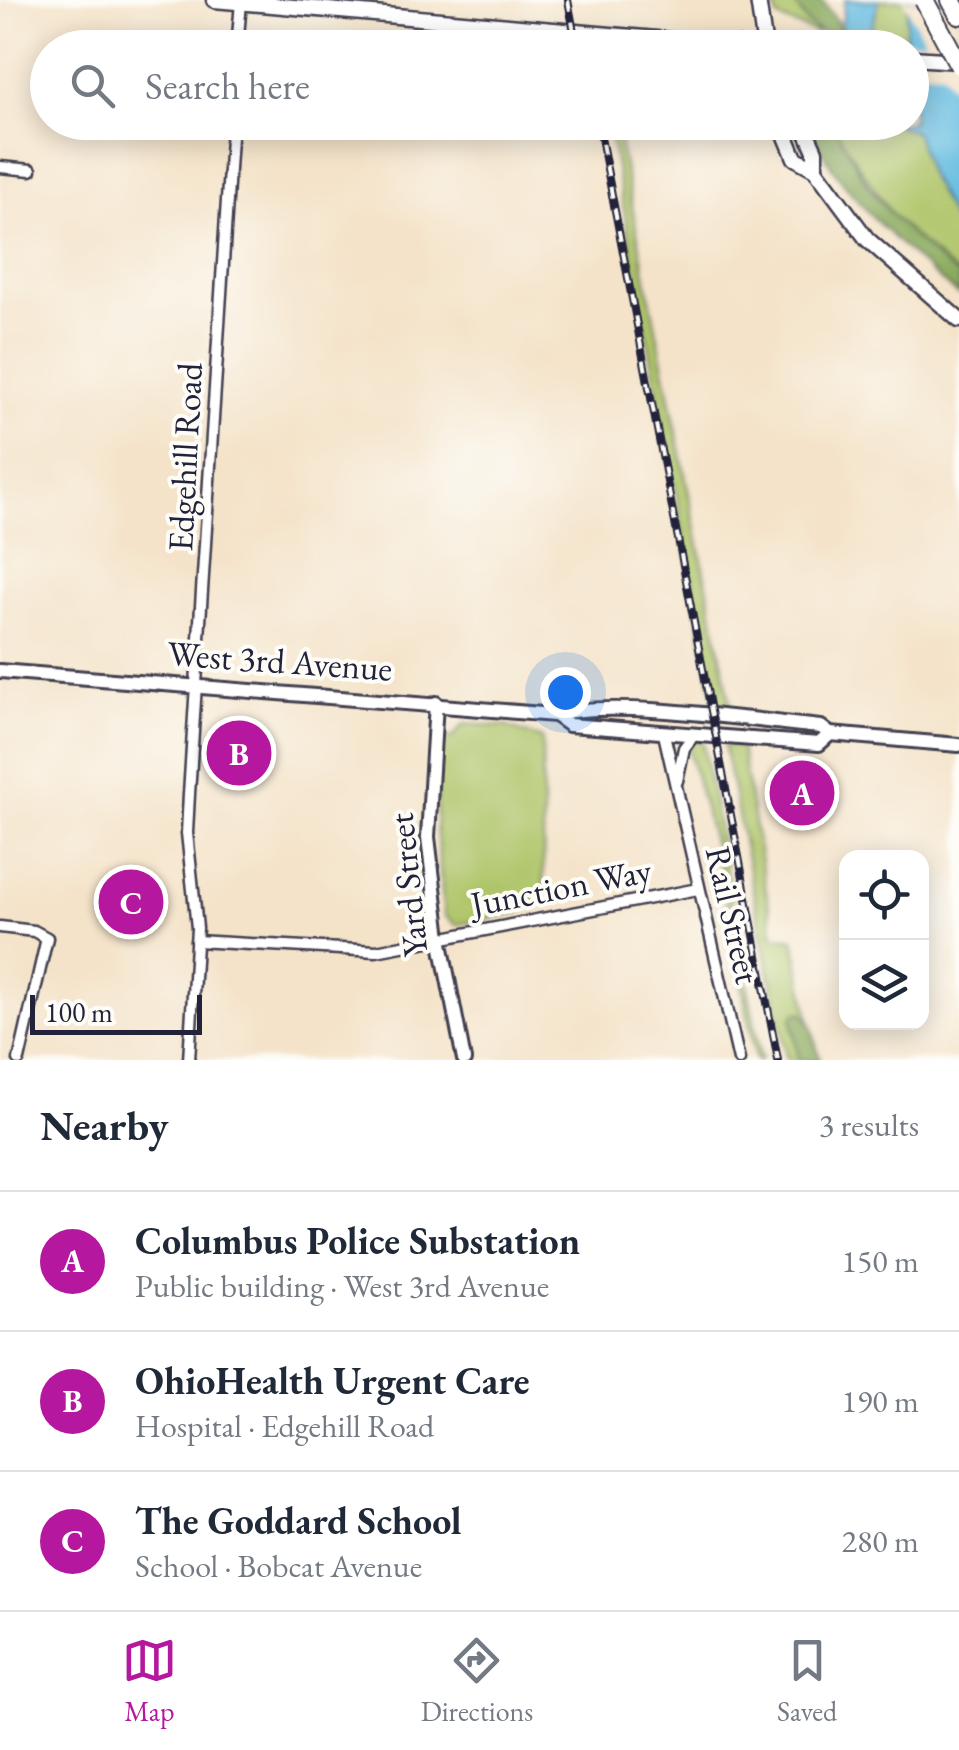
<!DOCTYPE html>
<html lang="en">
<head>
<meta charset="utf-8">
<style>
  :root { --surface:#fff; --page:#f6f6f7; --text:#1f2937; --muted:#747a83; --line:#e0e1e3; --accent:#b5179e }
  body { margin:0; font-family:"EB Garamond",serif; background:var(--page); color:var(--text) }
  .controls { position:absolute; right:30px; bottom:30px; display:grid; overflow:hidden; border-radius:20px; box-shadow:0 5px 25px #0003 }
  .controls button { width:90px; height:90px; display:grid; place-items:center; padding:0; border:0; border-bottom:2px solid var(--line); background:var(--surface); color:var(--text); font:50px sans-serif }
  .scale { position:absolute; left:30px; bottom:25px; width:172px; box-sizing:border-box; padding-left:10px; border:5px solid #22223b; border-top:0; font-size:28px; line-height:35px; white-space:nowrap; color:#22223b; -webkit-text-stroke:8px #fdfcf7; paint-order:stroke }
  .you { position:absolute; left:565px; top:692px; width:35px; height:35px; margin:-25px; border:8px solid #fff; border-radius:50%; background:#1a73e8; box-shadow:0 0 0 15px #1a73e833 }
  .badge { display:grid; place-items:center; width:65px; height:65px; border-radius:50%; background:var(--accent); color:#fff; font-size:32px; font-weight:700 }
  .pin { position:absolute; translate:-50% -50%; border:5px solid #fff; box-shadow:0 2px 10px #0006 }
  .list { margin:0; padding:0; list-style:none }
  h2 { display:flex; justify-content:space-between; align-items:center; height:130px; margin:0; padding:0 40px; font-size:42px }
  h2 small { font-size:32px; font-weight:400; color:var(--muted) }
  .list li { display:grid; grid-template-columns:65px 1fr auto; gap:30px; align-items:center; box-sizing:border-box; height:140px; padding:0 40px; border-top:2px solid var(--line) }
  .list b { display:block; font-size:38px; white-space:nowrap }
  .list p { margin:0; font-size:32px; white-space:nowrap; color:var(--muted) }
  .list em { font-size:32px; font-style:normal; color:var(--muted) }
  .icon { flex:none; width:55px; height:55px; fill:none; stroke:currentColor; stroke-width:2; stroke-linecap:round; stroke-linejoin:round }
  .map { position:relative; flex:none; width:959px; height:1060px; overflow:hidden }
  .search { position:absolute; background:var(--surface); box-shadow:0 5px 25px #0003; left:30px; right:30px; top:30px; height:110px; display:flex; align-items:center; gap:25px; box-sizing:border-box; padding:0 35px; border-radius:55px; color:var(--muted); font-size:38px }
  .sheet { height:550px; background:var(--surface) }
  nav { display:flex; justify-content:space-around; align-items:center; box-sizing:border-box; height:140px; border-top:2px solid var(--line); background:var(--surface); font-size:28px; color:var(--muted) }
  nav a { display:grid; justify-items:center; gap:5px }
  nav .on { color:var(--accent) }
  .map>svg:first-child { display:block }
  .green { fill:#afc569; stroke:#687452; stroke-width:2.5 }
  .forest { fill:#8baa5d; stroke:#56664c; stroke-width:2.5 }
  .water { fill:#64bce1; stroke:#436f8e; stroke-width:2.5 }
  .pier { fill:#f4e3c9 }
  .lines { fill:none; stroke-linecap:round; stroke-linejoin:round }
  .minor-casing { stroke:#423f50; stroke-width:15 }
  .tertiary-casing { stroke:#423f50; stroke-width:18 }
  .secondary-casing { stroke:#423f50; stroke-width:19 }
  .motorway-casing { stroke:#423f50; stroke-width:22 }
  .minor { stroke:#fff; stroke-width:10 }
  .tertiary { stroke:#fff; stroke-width:12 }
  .secondary { stroke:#fff; stroke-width:14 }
  .motorway { stroke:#fff; stroke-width:18 }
  .rail-casing { stroke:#22223b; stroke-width:8 }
  .rail { stroke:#fdfcf7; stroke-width:4; stroke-dasharray:11; stroke-linecap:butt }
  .motorway-bridge-casing { stroke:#423f50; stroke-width:22; stroke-linecap:butt }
  .motorway-bridge { stroke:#fff; stroke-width:18 }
  .labels { text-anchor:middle; stroke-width:8; stroke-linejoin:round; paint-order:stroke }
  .street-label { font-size:35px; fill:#22223b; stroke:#fdfcf7 }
</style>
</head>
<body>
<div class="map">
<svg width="959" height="1060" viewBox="0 0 959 1060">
  <rect width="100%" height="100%" fill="#fdfcf7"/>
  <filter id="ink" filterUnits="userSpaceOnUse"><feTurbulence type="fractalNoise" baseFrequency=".01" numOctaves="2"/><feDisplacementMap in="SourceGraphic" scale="20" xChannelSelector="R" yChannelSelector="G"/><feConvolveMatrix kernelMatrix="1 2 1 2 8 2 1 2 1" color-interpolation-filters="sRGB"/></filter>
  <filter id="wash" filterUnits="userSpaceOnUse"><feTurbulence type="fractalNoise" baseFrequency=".0048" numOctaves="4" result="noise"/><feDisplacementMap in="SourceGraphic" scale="40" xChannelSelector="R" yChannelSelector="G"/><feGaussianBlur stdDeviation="2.25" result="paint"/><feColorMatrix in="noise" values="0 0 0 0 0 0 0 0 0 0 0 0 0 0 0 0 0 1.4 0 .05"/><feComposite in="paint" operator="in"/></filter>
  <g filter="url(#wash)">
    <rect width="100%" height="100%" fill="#f4e3c9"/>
    <g class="green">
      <path d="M772 0H794L818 34 778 18Z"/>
      <path d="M879 0H908L905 47 867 48Z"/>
      <path d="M608 123H633L616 126 733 717 717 716Z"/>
      <path d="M830 123H893L916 133 928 173 959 232V276L897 222Z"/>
      <path d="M464 724 505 726 542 739 544 901 521 906V912L456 925 444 915 436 826 439 737 452 738Z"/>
      <path d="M702 738 761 1060H756L718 859 689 753 690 743Z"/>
      <path d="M724 745 741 747 774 936 794 939 810 1022 803 1013 792 1019 799 1060H787Z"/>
    </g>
    <g class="forest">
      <path d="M794 0H821L838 23 840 35C812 33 805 24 794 0Z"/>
      <path d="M813 123H830C846 140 853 162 866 182 891 219 924 248 959 276V295C918 264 818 174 813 123Z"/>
      <path d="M795 1013H803L810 1022 820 1060H799L792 1019Z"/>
    </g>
    <g class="water">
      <path d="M845 0H879L867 47 839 48Z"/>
      <path d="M908 0H959V232L928 173 916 133 893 123 912 122V48L905 47Z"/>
    </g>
    <path class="pier" d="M903 0H959V99L943 73 912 71V48H900V40L925 41Z"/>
  </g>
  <g filter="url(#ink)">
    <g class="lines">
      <defs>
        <g id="minor">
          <path d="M237 48 241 2"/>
          <path d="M0 167 31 170"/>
          <path d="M664 734 739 1060"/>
          <path d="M677 781 684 748 693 736"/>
          <path d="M0 927 34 931 47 938 19 1060"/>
          <path d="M196 941 376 951 698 889"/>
          <path d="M189 1060 197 928 187 833 189 794 232 122"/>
        </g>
        <g id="tertiary">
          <path d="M0 671 555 715C609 698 759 721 821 727L830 734 959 745"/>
          <path d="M436 703 428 837 440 938 464 1060"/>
          <path d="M555 715 569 725 819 744 830 734"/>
        </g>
        <g id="secondary">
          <path d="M214 0 759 48"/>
          <path d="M758 0 765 48"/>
          <path d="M912 58 959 61"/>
          <path d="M780 122 795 158 815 169 867 239 959 320"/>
          <path d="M802 122 815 151V169"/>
        </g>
        <path id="motorway" d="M951 0 959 15"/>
      </defs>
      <use href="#minor" class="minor-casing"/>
      <use href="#tertiary" class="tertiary-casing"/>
      <use href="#secondary" class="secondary-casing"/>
      <use href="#motorway" class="motorway-casing"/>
      <use href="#minor" class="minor"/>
      <use href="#tertiary" class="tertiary"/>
      <use href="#secondary" class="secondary"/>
      <use href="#motorway" class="motorway"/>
      <defs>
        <g id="rail">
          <path d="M568 0 577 48"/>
          <path d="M598 122 778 1060"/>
        </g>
      </defs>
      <use href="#rail" class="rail-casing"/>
      <use href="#rail" class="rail"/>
      <defs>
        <path id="motorway-bridge" d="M924 0 959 65"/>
      </defs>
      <use href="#motorway-bridge" class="motorway-bridge-casing"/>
      <use href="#motorway-bridge" class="motorway-bridge"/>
    </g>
  </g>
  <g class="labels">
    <g class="street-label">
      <text transform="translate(185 457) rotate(-87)" y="12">Edgehill Road</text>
      <text transform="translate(280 661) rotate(4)" y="12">West 3rd Avenue</text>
      <text transform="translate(408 885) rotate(-96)" y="12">Yard Street</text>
      <text transform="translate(561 887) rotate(-11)" y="12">Junction Way</text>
      <text transform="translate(733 915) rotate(77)" y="12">Rail Street</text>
    </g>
  </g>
</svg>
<div class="controls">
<button><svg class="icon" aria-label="locate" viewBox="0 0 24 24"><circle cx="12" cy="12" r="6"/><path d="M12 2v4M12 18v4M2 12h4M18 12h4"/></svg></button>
<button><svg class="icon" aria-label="layers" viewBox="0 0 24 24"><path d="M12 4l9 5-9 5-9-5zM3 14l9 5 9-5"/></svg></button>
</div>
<div class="scale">100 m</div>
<div class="you"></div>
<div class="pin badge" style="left:802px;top:793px">A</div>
<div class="pin badge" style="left:239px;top:753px">B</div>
<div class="pin badge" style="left:131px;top:902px">C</div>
<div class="search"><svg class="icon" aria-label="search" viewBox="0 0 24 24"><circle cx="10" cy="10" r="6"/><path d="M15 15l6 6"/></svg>Search here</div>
</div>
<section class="sheet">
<h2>Nearby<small>3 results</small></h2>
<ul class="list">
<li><span class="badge">A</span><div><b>Columbus Police Substation</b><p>Public building · West 3rd Avenue</p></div><em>150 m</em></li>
<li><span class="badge">B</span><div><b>OhioHealth Urgent Care</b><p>Hospital · Edgehill Road</p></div><em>190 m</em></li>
<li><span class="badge">C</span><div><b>The Goddard School</b><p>School · Bobcat Avenue</p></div><em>280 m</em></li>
</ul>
</section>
<nav>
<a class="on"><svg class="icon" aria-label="map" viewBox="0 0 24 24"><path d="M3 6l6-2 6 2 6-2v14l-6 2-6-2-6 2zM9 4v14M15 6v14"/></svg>Map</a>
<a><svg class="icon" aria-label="directions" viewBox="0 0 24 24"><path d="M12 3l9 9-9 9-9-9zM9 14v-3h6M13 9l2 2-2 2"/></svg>Directions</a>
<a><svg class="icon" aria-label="saved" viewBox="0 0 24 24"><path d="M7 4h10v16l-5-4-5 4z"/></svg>Saved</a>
</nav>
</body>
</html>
